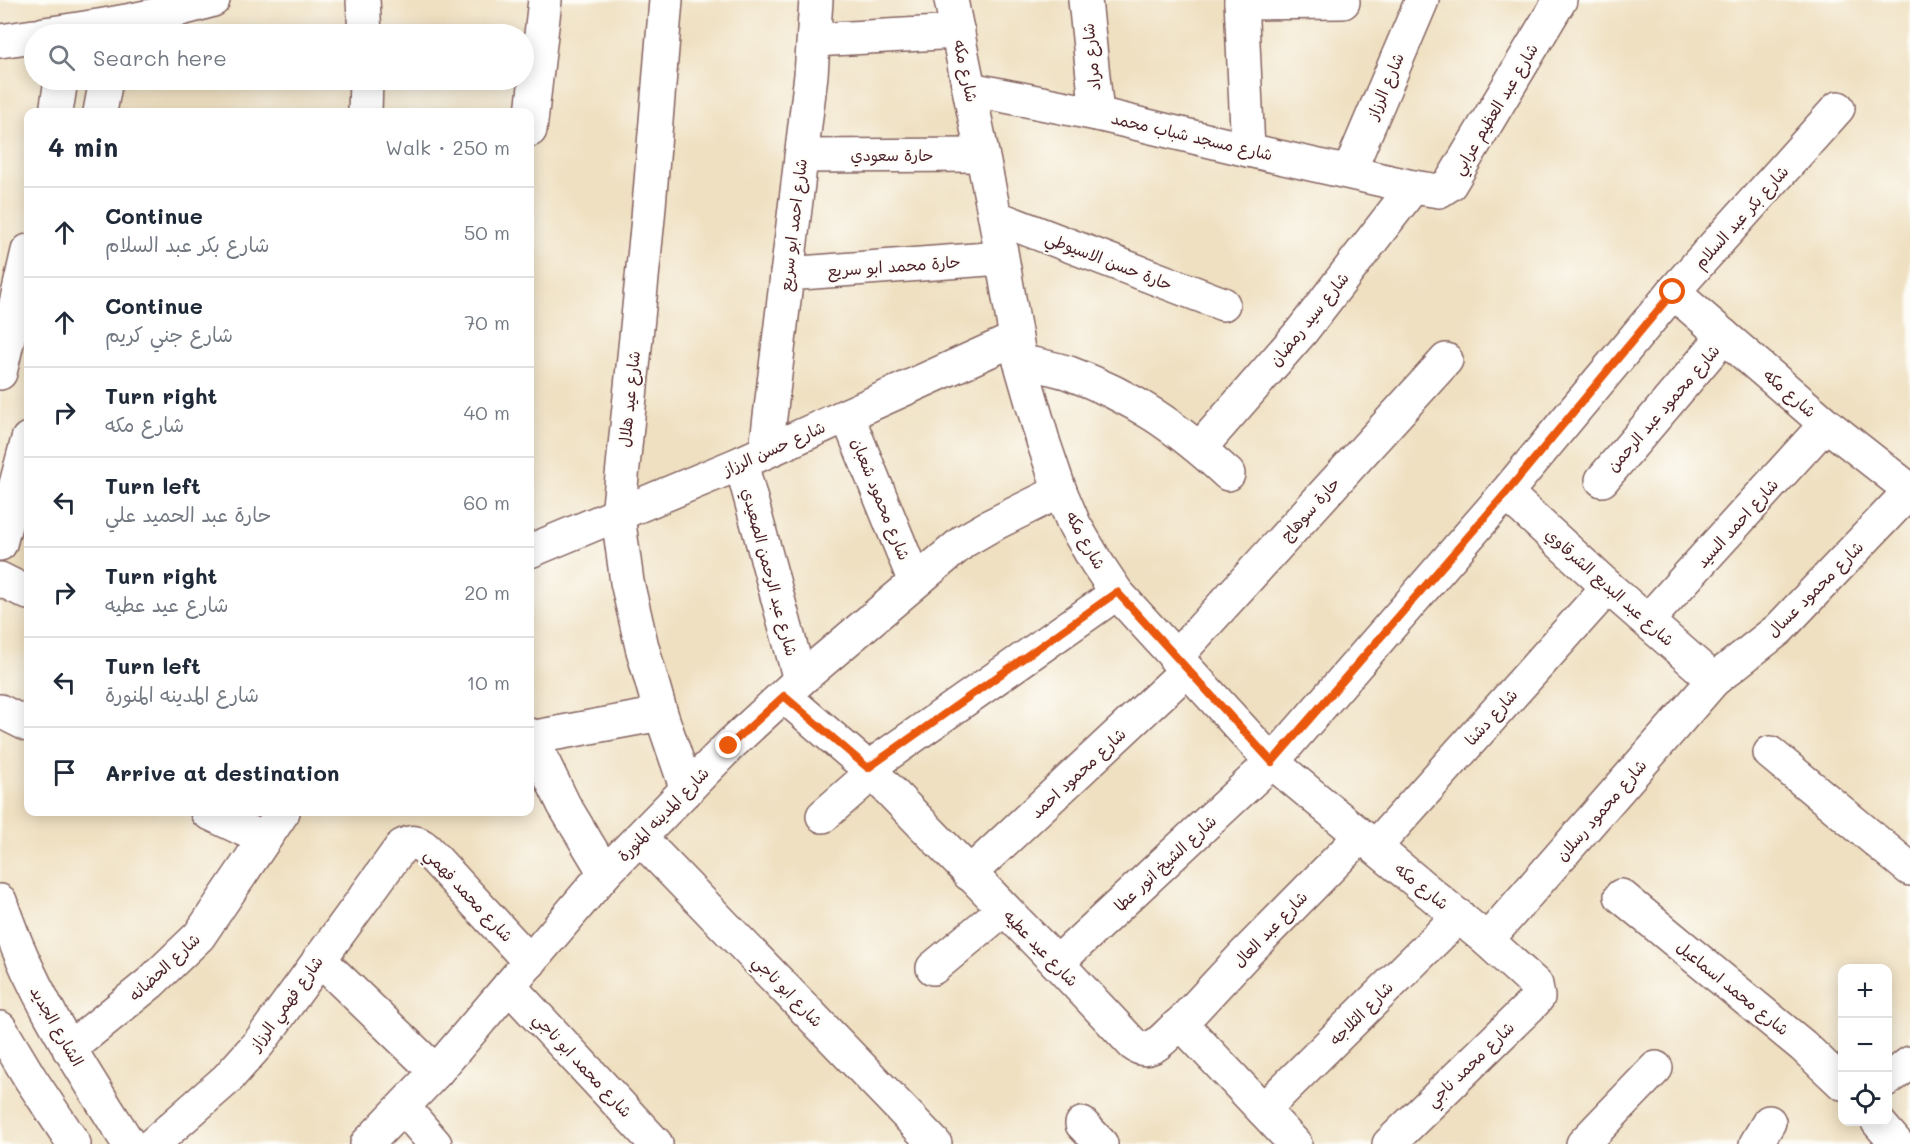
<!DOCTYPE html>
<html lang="en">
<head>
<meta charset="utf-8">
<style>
  :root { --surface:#fff; --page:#f6f6f7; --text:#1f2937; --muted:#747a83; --line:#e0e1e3 }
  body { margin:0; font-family:Mali,"Playpen Sans Arabic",sans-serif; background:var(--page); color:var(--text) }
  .controls { position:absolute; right:18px; bottom:18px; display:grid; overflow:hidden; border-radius:12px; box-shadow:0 3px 15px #0003 }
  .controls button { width:54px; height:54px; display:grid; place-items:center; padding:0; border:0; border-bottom:2px solid var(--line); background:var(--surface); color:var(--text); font:30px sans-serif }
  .stop { position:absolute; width:18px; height:18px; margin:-14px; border:4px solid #ea580c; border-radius:50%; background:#fff }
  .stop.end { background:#ea580c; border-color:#fff; box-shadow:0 2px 6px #0008 }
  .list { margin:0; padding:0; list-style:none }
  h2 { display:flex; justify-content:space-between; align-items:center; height:78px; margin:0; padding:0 24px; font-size:26px }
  h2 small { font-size:20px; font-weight:400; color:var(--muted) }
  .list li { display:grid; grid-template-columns:39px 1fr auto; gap:18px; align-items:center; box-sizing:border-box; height:90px; padding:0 24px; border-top:2px solid var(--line) }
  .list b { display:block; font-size:22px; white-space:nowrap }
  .list p { margin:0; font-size:20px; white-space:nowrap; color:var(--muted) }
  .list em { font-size:20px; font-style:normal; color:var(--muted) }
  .icon { flex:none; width:33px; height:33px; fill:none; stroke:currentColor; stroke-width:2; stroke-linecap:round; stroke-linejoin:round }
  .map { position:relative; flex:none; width:1910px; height:1144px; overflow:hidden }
  .search { position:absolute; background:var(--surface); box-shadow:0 3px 15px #0003; left:24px; top:24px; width:510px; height:66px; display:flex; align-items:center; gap:15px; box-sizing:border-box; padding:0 21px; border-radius:33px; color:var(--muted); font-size:22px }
  .panel { position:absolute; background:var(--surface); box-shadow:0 3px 15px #0003; left:24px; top:108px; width:510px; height:708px; border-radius:12px }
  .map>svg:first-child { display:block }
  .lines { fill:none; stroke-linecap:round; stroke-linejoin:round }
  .street-casing { stroke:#846360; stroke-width:36 }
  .secondary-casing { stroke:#846360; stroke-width:36 }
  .street { stroke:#fff; stroke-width:33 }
  .secondary { stroke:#fff; stroke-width:33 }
  .route { stroke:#ea580c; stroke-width:8 }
  .labels { text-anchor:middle; stroke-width:4.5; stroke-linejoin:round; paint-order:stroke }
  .street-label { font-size:16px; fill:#4a1f2b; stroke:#fdfcf7 }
</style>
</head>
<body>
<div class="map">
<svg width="1910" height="1144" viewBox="0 0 1910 1144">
  <rect width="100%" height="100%" fill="#fdfcf7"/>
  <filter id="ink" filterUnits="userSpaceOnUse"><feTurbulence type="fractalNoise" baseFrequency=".0167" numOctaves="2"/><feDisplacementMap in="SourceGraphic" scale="12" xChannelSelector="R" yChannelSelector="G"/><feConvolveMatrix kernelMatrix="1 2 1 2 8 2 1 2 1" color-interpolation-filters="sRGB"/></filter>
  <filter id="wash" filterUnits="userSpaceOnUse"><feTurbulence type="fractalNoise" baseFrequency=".008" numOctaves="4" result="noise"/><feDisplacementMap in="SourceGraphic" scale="24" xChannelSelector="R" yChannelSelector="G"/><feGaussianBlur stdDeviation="1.35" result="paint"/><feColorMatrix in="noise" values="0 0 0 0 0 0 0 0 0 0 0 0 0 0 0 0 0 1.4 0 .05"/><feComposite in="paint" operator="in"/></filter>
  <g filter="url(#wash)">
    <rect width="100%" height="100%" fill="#efe0c1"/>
  </g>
  <g filter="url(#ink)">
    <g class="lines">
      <defs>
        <g id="street">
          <path d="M363 0 365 34"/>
          <path d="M666 0 648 218 618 516 627 582 642 647 661 714 687 790"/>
          <path d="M951 0 995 217 1020 361 1044 444 1060 491 1074 524 1095 560 1117 593 1272 762 1487 940 1536 985 1538 997 1534 1002 1389 1144"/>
          <path d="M1085 0 1097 114"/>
          <path d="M1241 0 1248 150"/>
          <path d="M1241 3 1343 2"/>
          <path d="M814 40 958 32"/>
          <path d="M970 89 1097 114 1248 150 1413 187 1439 191 1450 184 1560 0"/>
          <path d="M365 112 366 80"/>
          <path d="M530 130 545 0"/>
          <path d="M801 156 982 155"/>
          <path d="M1349 172 1422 0"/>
          <path d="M995 217 1223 304"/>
          <path d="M787 274 1001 258"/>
          <path d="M1673 292 1826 424 1910 490"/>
          <path d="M1020 361C1036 365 1054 368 1069 373 1134 397 1178 428 1228 474"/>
          <path d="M847 415 915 582"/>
          <path d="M1200 448 1302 331 1413 187"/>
          <path d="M766 450 811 75 816 0"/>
          <path d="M741 463 800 680"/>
          <path d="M1602 480 1724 336"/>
          <path d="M1506 493 1608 587 1714 680"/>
          <path d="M530 551 741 463 1015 339"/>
          <path d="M0 579 28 593"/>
          <path d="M1647 621 1826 424"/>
          <path d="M1175 658 1446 360"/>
          <path d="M784 696 868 768 1057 963 1133 1044C1153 1059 1166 1033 1181 1023L1295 1144"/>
          <path d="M0 711 28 725"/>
          <path d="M530 735 564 805 605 873"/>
          <path d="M530 738 661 714"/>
          <path d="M1770 753 1910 869"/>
          <path d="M868 768 1117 593"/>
          <path d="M207 812 264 839"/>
          <path d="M823 816 872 773"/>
          <path d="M640 838 935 1144"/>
          <path d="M1375 847 1608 587"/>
          <path d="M969 874 1187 670"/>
          <path d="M1621 896 1803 1046 1842 1083"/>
          <path d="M1487 940 1714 680 1779 629 1910 491"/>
          <path d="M319 959 436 1072"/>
          <path d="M1057 963 1272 762 1506 493 1673 292 1838 108"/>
          <path d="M933 968 1004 909"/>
          <path d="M509 986 656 1144"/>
          <path d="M1181 1023 1247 952 1361 836"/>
          <path d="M69 1049 150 983 199 936 283 812"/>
          <path d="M1888 1079 1910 1063"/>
          <path d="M404 1108 435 1144"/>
          <path d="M1263 1110 1459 916"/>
          <path d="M1878 1122 1897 1144"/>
          <path d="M1082 1124 1101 1144"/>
          <path d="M153 1144 227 1079 259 1043 402 846C412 841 417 841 426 849L530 962"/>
          <path d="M367 1144 436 1072 605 873 729 746 800 680 964 541 990 526 1060 491"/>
          <path d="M1583 1144 1656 1068"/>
          <path d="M1756 1144 1769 1122"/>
        </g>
        <g id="secondary">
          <path d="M44 34C102 26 158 17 213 0"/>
          <path d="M0 41 34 36"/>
          <path d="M56 112 61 80"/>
          <path d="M100 112 106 80"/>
          <path d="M0 373 28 251"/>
          <path d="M0 544 28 439"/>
          <path d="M0 901C30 991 79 1065 129 1144"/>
          <path d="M0 1028 30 1078 74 1144"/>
        </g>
      </defs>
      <use href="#street" class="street-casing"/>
      <use href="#secondary" class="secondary-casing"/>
      <use href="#street" class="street"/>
      <use href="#secondary" class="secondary"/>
    </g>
  </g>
  <g class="lines" filter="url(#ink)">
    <path class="route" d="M729 746 784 696 868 768 1117 592 1272 762 1506 493 1673 292"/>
  </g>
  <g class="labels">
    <g class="street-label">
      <text transform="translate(1091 57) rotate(-96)" y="6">شارع مراد</text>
      <text transform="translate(966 71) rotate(78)" y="6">شارع مكه</text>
      <text transform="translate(1385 86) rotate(-67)" y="6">شارع الرزاز</text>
      <text transform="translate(1495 109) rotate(-59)" y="6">شارع عبد العظيم عرابي</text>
      <text transform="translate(1192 136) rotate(13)" y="6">شارع مسجد شباب محمد</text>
      <text x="892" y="161">حارة سعودي</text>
      <text transform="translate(1741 217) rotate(-48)" y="6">شارع بكر عبد السلام</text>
      <text transform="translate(793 225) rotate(-83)" y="6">شارع احمد ابو سريع</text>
      <text transform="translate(1109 261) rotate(21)" y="6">حارة حسن الاسيوطي</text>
      <text transform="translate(894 266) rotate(-4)" y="6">حارة محمد ابو سريع</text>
      <text transform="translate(1309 319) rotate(-51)" y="6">شارع سيد رمضان</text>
      <text transform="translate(1790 393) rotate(41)" y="6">شارع مكه</text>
      <text transform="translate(629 399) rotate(-84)" y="6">شارع عيد هلال</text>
      <text transform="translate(1663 408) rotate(-49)" y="6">شارع محمود عبد الرحمن</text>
      <text transform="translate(774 448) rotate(-24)" y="6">شارع حسن الرزاز</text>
      <text transform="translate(881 499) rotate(68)" y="6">شارع محمود شعبان</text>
      <text transform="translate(1310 509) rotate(-48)" y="6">حارة سوهاج</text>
      <text transform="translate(1737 523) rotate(-48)" y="6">شارع احمد السيد</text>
      <text transform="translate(1086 540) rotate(61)" y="6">شارع مكه</text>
      <text transform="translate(770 572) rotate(75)" y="6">شارع عبد الرحمن الصعيدي</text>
      <text transform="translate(1610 587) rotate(42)" y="6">شارع عبد البديع الشرقاوي</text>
      <text transform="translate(1815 589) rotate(-45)" y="6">شارع محمود عسال</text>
      <text transform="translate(1491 717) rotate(-48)" y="6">شارع دشنا</text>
      <text transform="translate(1078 773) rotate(-43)" y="6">شارع محمود احمد</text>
      <text transform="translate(1601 810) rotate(-49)" y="6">شارع محمود رسلان</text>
      <text transform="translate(663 814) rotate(-46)" y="6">شارع المدينه المنورة</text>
      <text transform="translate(1165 863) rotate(-43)" y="6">شارع الشيخ انور عطا</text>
      <text transform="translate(1422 886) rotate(39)" y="6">شارع مكه</text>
      <text transform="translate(469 895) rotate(47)" y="6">شارع محمد فهمي</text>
      <text transform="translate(1270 929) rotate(-46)" y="6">شارع عبد العال</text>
      <text transform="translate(1041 948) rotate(46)" y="6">شارع عيد عطيه</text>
      <text transform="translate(164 967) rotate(-43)" y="6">شارع الحضانه</text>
      <text transform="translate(1733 988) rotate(39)" y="6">شارع محمد اسماعيل</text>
      <text transform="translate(788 991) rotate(46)" y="6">شارع ابو ناجي</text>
      <text transform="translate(286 1003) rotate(-54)" y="6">شارع فهمي الرزاز</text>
      <text transform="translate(1361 1013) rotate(-45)" y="6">شارع الثلاجه</text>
      <text transform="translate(57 1026) rotate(60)" y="6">الشارع الجديد</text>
      <text transform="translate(1470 1064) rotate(-44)" y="6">شارع محمد ناجي</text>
      <text transform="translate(583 1065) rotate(47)" y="6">شارع محمد ابو ناجي</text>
    </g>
  </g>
</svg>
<div class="controls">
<button>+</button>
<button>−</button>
<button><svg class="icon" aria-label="locate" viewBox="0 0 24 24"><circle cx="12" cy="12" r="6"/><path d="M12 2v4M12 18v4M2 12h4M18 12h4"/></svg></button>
</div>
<div class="stop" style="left:1673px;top:292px"></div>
<div class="stop end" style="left:729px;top:746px"></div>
<div class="search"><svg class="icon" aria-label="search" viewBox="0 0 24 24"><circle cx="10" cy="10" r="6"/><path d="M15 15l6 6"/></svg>Search here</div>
<section class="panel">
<h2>4 min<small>Walk · 250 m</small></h2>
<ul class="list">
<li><svg class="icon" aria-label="ahead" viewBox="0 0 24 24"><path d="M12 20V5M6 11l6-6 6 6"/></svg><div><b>Continue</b><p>شارع بكر عبد السلام</p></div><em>50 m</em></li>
<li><svg class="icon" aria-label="ahead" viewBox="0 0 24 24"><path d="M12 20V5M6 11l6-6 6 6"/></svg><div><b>Continue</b><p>شارع جني كريم</p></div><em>70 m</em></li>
<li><svg class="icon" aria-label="right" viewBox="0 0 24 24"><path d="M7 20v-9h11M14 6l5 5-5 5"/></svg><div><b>Turn right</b><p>شارع مكه</p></div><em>40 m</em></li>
<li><svg class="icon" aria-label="left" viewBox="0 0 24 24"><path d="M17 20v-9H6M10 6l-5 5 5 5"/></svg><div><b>Turn left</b><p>حارة عبد الحميد علي</p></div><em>60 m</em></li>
<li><svg class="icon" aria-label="right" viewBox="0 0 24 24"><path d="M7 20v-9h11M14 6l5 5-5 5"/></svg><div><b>Turn right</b><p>شارع عيد عطيه</p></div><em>20 m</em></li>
<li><svg class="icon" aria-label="left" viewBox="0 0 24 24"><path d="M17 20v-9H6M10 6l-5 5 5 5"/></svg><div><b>Turn left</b><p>شارع المدينه المنورة</p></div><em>10 m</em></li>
<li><svg class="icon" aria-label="arrive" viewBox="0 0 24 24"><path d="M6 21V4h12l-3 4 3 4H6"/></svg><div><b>Arrive at destination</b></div></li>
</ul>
</section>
</div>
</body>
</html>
